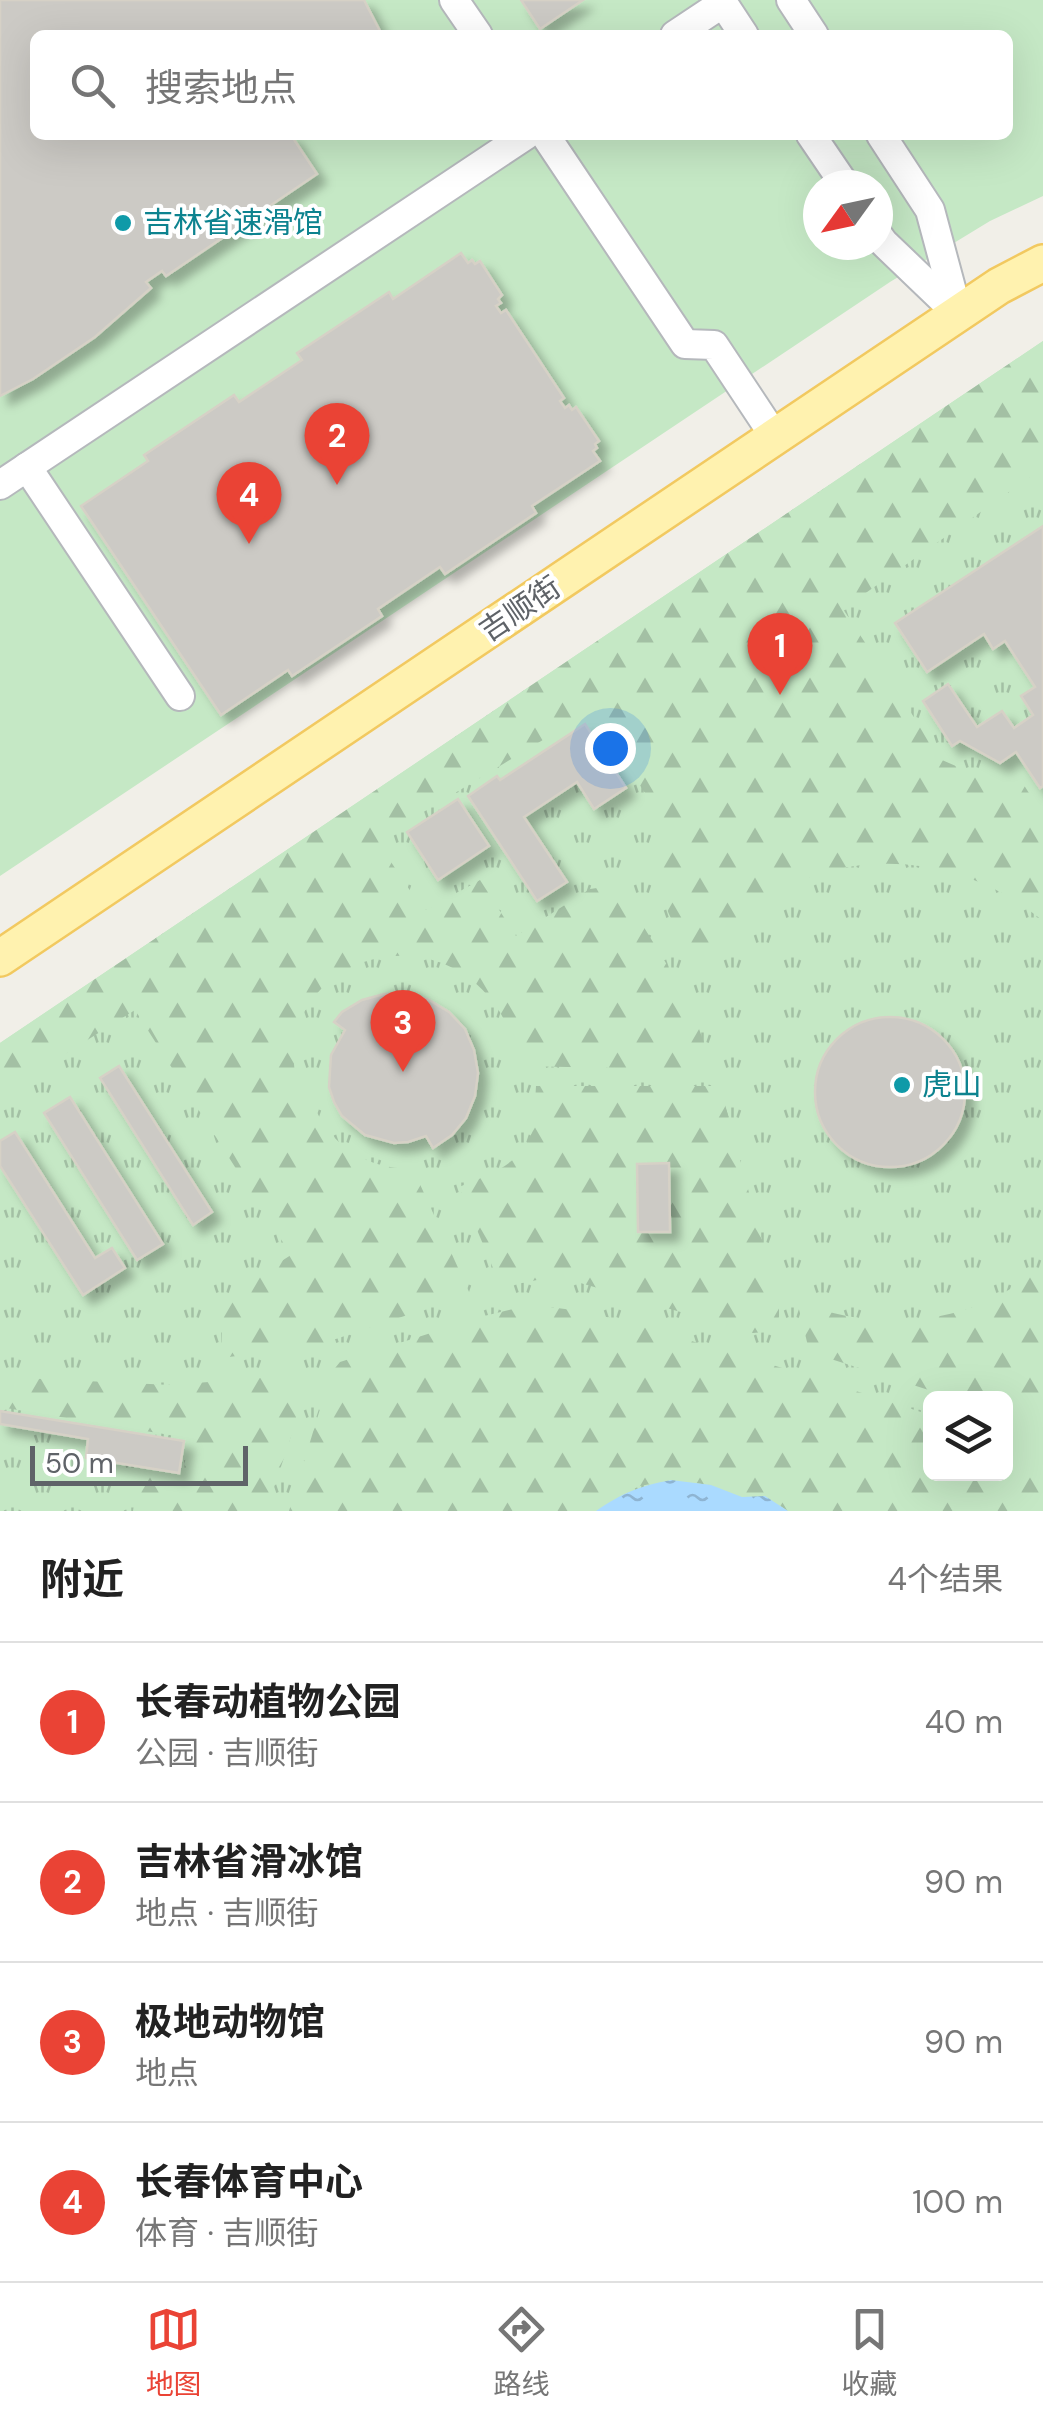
<!DOCTYPE html>
<html lang="zh">
<head>
<meta charset="utf-8">
<style>
  :root { --surface:#fff; --page:#f2f2f2; --text:#222; --muted:#767676; --line:#e0e0e0; --accent:#ea4335 }
  body { margin:0; font-family:"DM Sans","Noto Sans SC",sans-serif; background:var(--page); color:var(--text) }
  .controls { position:absolute; right:30px; bottom:30px; display:grid; overflow:hidden; border-radius:15px; box-shadow:0 10px 40px #0002 }
  .controls button { width:90px; height:90px; display:grid; place-items:center; padding:0; border:0; border-bottom:2px solid var(--line); background:var(--surface); color:var(--text); font:50px sans-serif }
  .compass { position:absolute; left:803px; top:170px; width:90px; height:90px; border-radius:50%; background:var(--surface); box-shadow:0 10px 40px #0002; rotate:237deg }
  .scale { position:absolute; left:30px; bottom:25px; width:218px; box-sizing:border-box; padding-left:10px; border:5px solid #5f6368; border-top:0; font-size:28px; line-height:35px; white-space:nowrap; color:#5f6368; -webkit-text-stroke:8px #fff; paint-order:stroke }
  .you { position:absolute; left:610px; top:748px; width:35px; height:35px; margin:-25px; border:8px solid #fff; border-radius:50%; background:#1a73e8; box-shadow:0 0 0 15px #1a73e833 }
  .badge { display:grid; place-items:center; width:65px; height:65px; border-radius:50%; background:var(--accent); color:#fff; font-size:32px; font-weight:700 }
  .pin { position:absolute; translate:-50% -82px; filter:drop-shadow(0 2px 5px #0008) }
  .pin::after { content:''; position:absolute; top:52px; width:35px; height:30px; background:inherit; clip-path:polygon(0 0,100% 0,50% 100%) }
  .list { margin:0; padding:0; list-style:none }
  h2 { display:flex; justify-content:space-between; align-items:center; height:130px; margin:0; padding:0 40px; font-size:42px }
  h2 small { font-size:32px; font-weight:400; color:var(--muted) }
  .list li { display:grid; grid-template-columns:65px 1fr auto; gap:30px; align-items:center; box-sizing:border-box; height:160px; padding:0 40px; border-top:2px solid var(--line) }
  .list b { display:block; font-size:38px; white-space:nowrap }
  .list p { margin:0; font-size:32px; white-space:nowrap; color:var(--muted) }
  .list em { font-size:32px; font-style:normal; color:var(--muted) }
  .icon { flex:none; width:55px; height:55px; fill:none; stroke:currentColor; stroke-width:2; stroke-linecap:round; stroke-linejoin:round }
  .map { position:relative; flex:none; width:1043px; height:1511px; overflow:hidden }
  .search { position:absolute; background:var(--surface); box-shadow:0 10px 40px #0002; left:30px; right:30px; top:30px; height:110px; display:flex; align-items:center; gap:25px; box-sizing:border-box; padding:0 35px; border-radius:15px; color:var(--muted); font-size:38px }
  .sheet { height:770px; background:var(--surface) }
  nav { display:flex; justify-content:space-around; align-items:center; box-sizing:border-box; height:140px; border-top:2px solid var(--line); background:var(--surface); font-size:28px; color:var(--muted) }
  nav a { display:grid; justify-items:center; gap:5px }
  nav .on { color:var(--accent) }
  .map>svg:first-child { display:block }
  .grass { fill:url(#grass-tufts); fill-rule:evenodd }
  .forest { fill:url(#forest-firs) }
  .pitch { fill:#c5e8c5; fill-rule:evenodd }
  .water { fill:url(#water-ripples) }
  .building { fill:#cccac5; stroke:#d6d1c6; stroke-width:2.5; filter:url(#shadow) }
  .lines { fill:none; stroke-linecap:round; stroke-linejoin:round }
  .minor-casing { stroke:#b5b8bc; stroke-width:32 }
  .major-casing { stroke:#f2c960; stroke-width:40 }
  .minor { stroke:#fff; stroke-width:28 }
  .major { stroke:#fff2af; stroke-width:35 }
  .culture-dot { fill:#0f9aa8; stroke:#fff; stroke-width:4 }
  .labels { text-anchor:middle; stroke-width:8; stroke-linejoin:round; paint-order:stroke }
  .culture-label { font-size:30px; fill:#0d838f; stroke:#fff; text-anchor:start }
  .street-label { font-size:30px; fill:#5f6368; stroke:#fff }
</style>
</head>
<body>
<div class="map">
<svg width="1043" height="1511" viewBox="0 0 1043 1511">
  <defs>
    <pattern id="grass-tufts" width="24" height="20" patternUnits="userSpaceOnUse" patternTransform="scale(2.5)"><rect width="24" height="20" fill="#c5e8c5"/><path d="M3 7l-1-3M5 7V3M7 7l1-3M15 17l-1-3M17 17v-4M19 17l1-3" fill="none" stroke="#a3c0a4"/></pattern>
    <pattern id="forest-firs" width="22" height="20" patternUnits="userSpaceOnUse" patternTransform="scale(2.5)"><rect width="22" height="20" fill="#c5e8c5"/><path d="M5 1l3.5 6h-7zM16 11l3.5 6h-7z" fill="#a3c0a4"/></pattern>
    <pattern id="water-ripples" width="26" height="14" patternUnits="userSpaceOnUse" patternTransform="scale(2.5)"><rect width="26" height="14" fill="#aadaff"/><path d="M2 4q2-2 4 0t4 0M15 11q2-2 4 0t4 0" fill="none" stroke="#8eb4d2"/></pattern>
    <filter id="shadow"><feDropShadow dx="9" dy="9" stdDeviation="5" flood-color="#0004"/></filter>
  </defs>
  <rect width="100%" height="100%" fill="#f1efe8"/>
  <path class="grass" d="M1043 341V1511H0V1043ZM930 1398H1006V1474H930Z"/>
  <g class="forest">
    <path d="M1043 341V468L843 609 942 760 988 780 1000 776 1013 768 1036 804 1043 800V921C957 848 825 842 740 920 722 935 709 953 695 972L656 885 653 869 678 843 591 711 392 831 381 847 417 901 426 910 480 880 516 936 590 889 618 885 672 973 695 1018 714 1070 519 1066C514 1046 509 1026 498 1009 427 902 257 969 301 1098L311 1100C331 1146 362 1168 413 1169L470 1294 315 1346 221 1358 223 1302 239 1288 291 1255 135 1010 0 1095V1043Z"/>
    <path d="M536 1086H720L779 1303V1317L774 1331 753 1333 577 1282 542 1279 501 1287 459 1187C490 1174 524 1164 533 1128 536 1114 535 1099 536 1086Z"/>
    <path d="M1043 1264V1426L1006 1415V1398H954L815 1354 808 1346 797 1301C877 1335 977 1326 1043 1264Z"/>
    <path d="M525 1306C579 1306 630 1323 681 1338 765 1362 848 1388 930 1415V1474H1006V1439L1043 1451V1511H788L765 1496 742 1497 711 1485 671 1480 640 1486 616 1497 596 1511H289L331 1373 340 1362 484 1316Z"/>
    <path d="M299 1375 303 1380 304 1387 292 1434 266 1511H133L140 1475 183 1478 188 1438 0 1407V1377L171 1385Z"/>
  </g>
  <path class="pitch" d="M0 0H1043V196L990 221 890 282 0 876ZM35 35H1008V135H35ZM818 185H878V245H818Z"/>
  <path class="water" d="M671 1480 711 1485 742 1497 765 1496 788 1511H596C622 1493 640 1486 671 1480Z"/>
  <g class="building">
    <path d="M0 0H364L382 35H35V135H291L317 174 166 276 162 271 146 282 151 288 95 337 33 379 0 396Z"/>
    <path d="M521 0H583L540 29Z"/>
    <path d="M461 253 468 263 472 260 475 264 480 261 502 295 498 299 501 303 496 306 501 313 506 310 564 398 560 401 565 408 569 405 572 410 576 407 599 441 595 444 597 448 593 451 600 461 532 506 536 513 445 574 440 567 378 609 382 616 292 676 288 670 221 715 81 506 148 461 144 455 234 395 239 402 302 360 297 353 389 292 393 299Z"/>
    <path d="M1043 526V786L1040 788 1016 752 1000 763 960 741 952 746 923 701 948 684 977 727 1002 711 1014 728 1033 715 1021 696 1035 687 1005 641 993 649 984 634 927 672 895 623Z"/>
    <path d="M585 724 626 788 594 809 577 782 524 817 567 882 537 901 468 796 497 776 500 780Z"/>
    <path d="M458 799 489 846 438 880 407 832Z"/>
    <path d="M407 993 429 1000 449 1012 465 1029 474 1050 478 1073 475 1096 466 1118 452 1135 433 1148 426 1136 408 1142 394 1143 365 1135 342 1116 334 1102 329 1087 331 1055 345 1030 334 1022 342 1012 362 1000 384 994Z"/>
    <circle cx="890" cy="1092" r="75"/>
    <path d="M119 1066 212 1212 193 1225 100 1078Z"/>
    <path d="M70 1097 163 1244 137 1260 44 1113Z"/>
    <path d="M15 1132 95 1258 112 1248 125 1268 83 1295 0 1166V1141Z"/>
    <path d="M669 1163 670 1232H638L637 1164Z"/>
    <path d="M0 1411 184 1441 179 1473 86 1458 88 1439 0 1424Z"/>
  </g>
  <g class="lines">
    <defs>
      <g id="minor">
        <path d="M454 0 478 35"/>
        <path d="M791 0 814 35"/>
        <path d="M675 35 723 3 744 35"/>
        <path d="M545 135 685 344 714 345 775 437"/>
        <path d="M811 135 845 185"/>
        <path d="M881 135 930 210 958 314"/>
        <path d="M878 235 883 242 958 314"/>
        <path d="M27 467 180 696"/>
        <path d="M0 485 526 135"/>
      </g>
      <path id="major" d="M0 958 999 286 1043 263"/>
    </defs>
    <use href="#minor" class="minor-casing"/>
    <use href="#major" class="major-casing"/>
    <use href="#minor" class="minor"/>
    <use href="#major" class="major"/>
  </g>
  <g class="culture-dot">
    <circle cx="123" cy="223" r="10"/>
    <circle cx="902" cy="1085" r="10"/>
  </g>
  <g class="labels">
    <g class="culture-label">
      <text x="143" y="233">吉林省速滑馆</text>
      <text x="922" y="1095">虎山</text>
    </g>
    <g class="street-label">
      <text transform="translate(520 609) rotate(-34)" y="10">吉顺街</text>
    </g>
  </g>
</svg>
<div class="controls">
<button><svg class="icon" aria-label="layers" viewBox="0 0 24 24"><path d="M12 4l9 5-9 5-9-5zM3 14l9 5 9-5"/></svg></button>
</div>
<svg class="compass" viewBox="-18 -18 36 36"><path d="M0-13l5 13h-10z" fill="#e53935"/><path d="M0 13l5-13h-10z" fill="#767676"/></svg>
<div class="scale">50 m</div>
<div class="you"></div>
<div class="pin badge" style="left:780px;top:695px">1</div>
<div class="pin badge" style="left:337px;top:485px">2</div>
<div class="pin badge" style="left:403px;top:1072px">3</div>
<div class="pin badge" style="left:249px;top:544px">4</div>
<div class="search"><svg class="icon" aria-label="search" viewBox="0 0 24 24"><circle cx="10" cy="10" r="6"/><path d="M15 15l6 6"/></svg>搜索地点</div>
</div>
<section class="sheet">
<h2>附近<small>4个结果</small></h2>
<ul class="list">
<li><span class="badge">1</span><div><b>长春动植物公园</b><p>公园 · 吉顺街</p></div><em>40 m</em></li>
<li><span class="badge">2</span><div><b>吉林省滑冰馆</b><p>地点 · 吉顺街</p></div><em>90 m</em></li>
<li><span class="badge">3</span><div><b>极地动物馆</b><p>地点</p></div><em>90 m</em></li>
<li><span class="badge">4</span><div><b>长春体育中心</b><p>体育 · 吉顺街</p></div><em>100 m</em></li>
</ul>
</section>
<nav>
<a class="on"><svg class="icon" aria-label="map" viewBox="0 0 24 24"><path d="M3 6l6-2 6 2 6-2v14l-6 2-6-2-6 2zM9 4v14M15 6v14"/></svg>地图</a>
<a><svg class="icon" aria-label="directions" viewBox="0 0 24 24"><path d="M12 3l9 9-9 9-9-9zM9 14v-3h6M13 9l2 2-2 2"/></svg>路线</a>
<a><svg class="icon" aria-label="saved" viewBox="0 0 24 24"><path d="M7 4h10v16l-5-4-5 4z"/></svg>收藏</a>
</nav>
</body>
</html>
